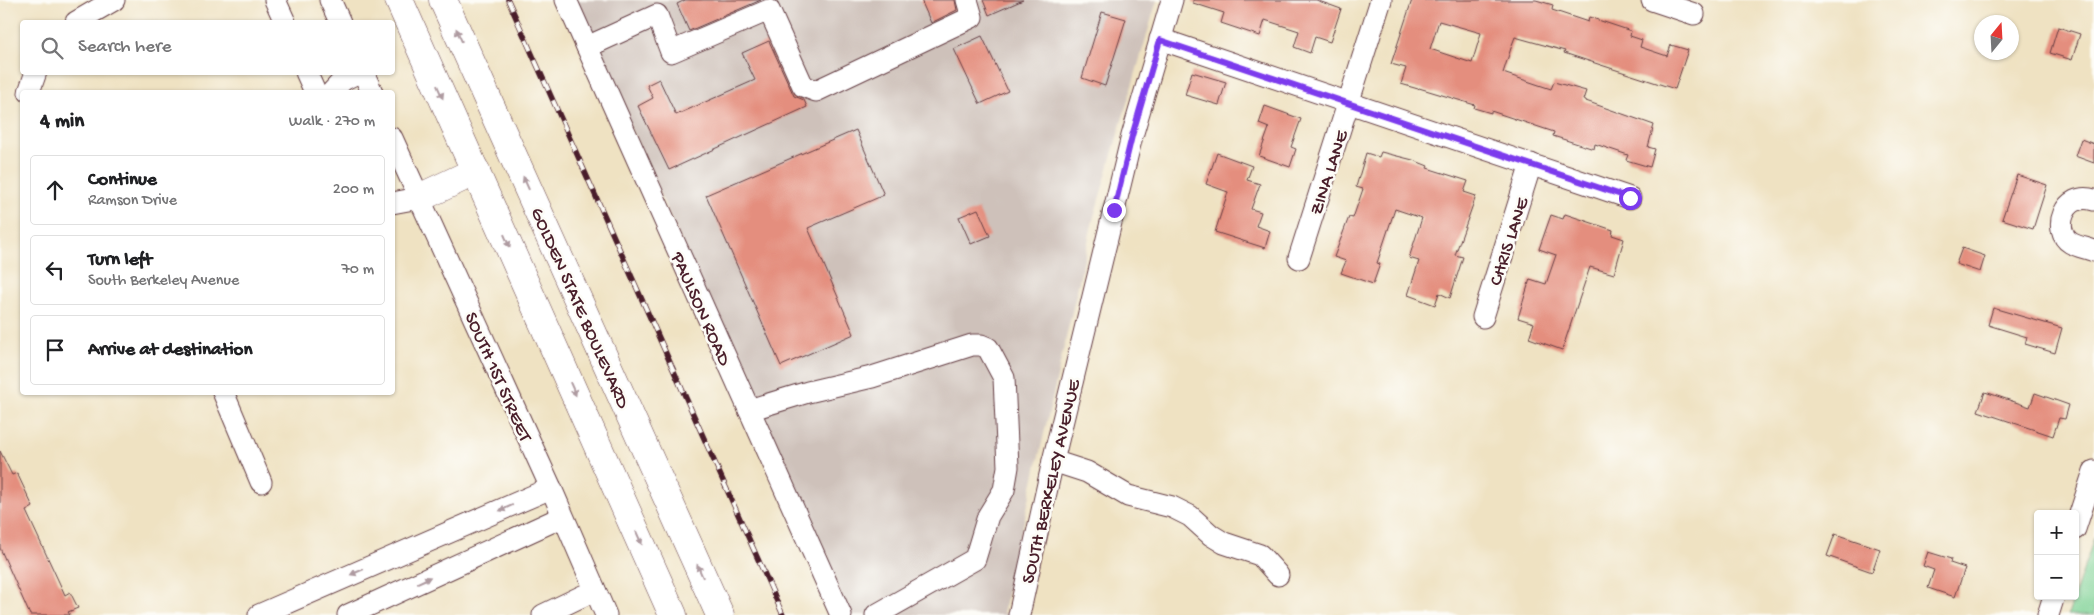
<!DOCTYPE html>
<html lang="en">
<head>
<meta charset="utf-8">
<style>
  :root { --surface:#fff; --page:#f2f2f2; --text:#202124; --muted:#757577; --line:#e0e0e0 }
  body { margin:0; font-family:"Gochi Hand",sans-serif; background:var(--page); color:var(--text) }
  .controls { position:absolute; right:15px; bottom:15px; display:grid; overflow:hidden; border-radius:5px; box-shadow:0 1px 4px #0004 }
  .controls button { width:45px; height:45px; display:grid; place-items:center; padding:0; border:0; border-bottom:1px solid var(--line); background:var(--surface); color:var(--text); font:25px sans-serif }
  .compass { position:absolute; left:1974px; top:15px; width:45px; height:45px; border-radius:50%; background:var(--surface); box-shadow:0 1px 4px #0004; rotate:18deg }
  .stop { position:absolute; width:15px; height:15px; margin:-11px; border:4px solid #7c3aed; border-radius:50%; background:#fff }
  .stop.end { background:#7c3aed; border-color:#fff; box-shadow:0 1px 5px #0008 }
  .list { margin:0; padding:0; list-style:none }
  h2 { display:flex; justify-content:space-between; align-items:center; height:65px; margin:0; padding:0 20px; font-size:21px }
  h2 small { font-size:16px; font-weight:400; color:var(--muted) }
  .list li { display:grid; grid-template-columns:32px 1fr auto; gap:15px; align-items:center; box-sizing:border-box; height:70px; margin:0 10px 10px; padding:0 10px; border:1px solid var(--line); border-radius:5px }
  .list b { display:block; font-size:19px; white-space:nowrap }
  .list p { margin:0; font-size:16px; white-space:nowrap; color:var(--muted) }
  .list em { font-size:16px; font-style:normal; color:var(--muted) }
  .icon { flex:none; width:28px; height:28px; fill:none; stroke:currentColor; stroke-width:2; stroke-linecap:round; stroke-linejoin:round }
  .map { position:relative; flex:none; width:2094px; height:615px; overflow:hidden }
  .search { position:absolute; background:var(--surface); box-shadow:0 1px 4px #0004; left:20px; top:20px; width:375px; height:55px; display:flex; align-items:center; gap:12px; box-sizing:border-box; padding:0 18px; border-radius:5px; color:var(--muted); font-size:19px }
  .panel { position:absolute; background:var(--surface); box-shadow:0 1px 4px #0004; left:20px; top:90px; width:375px; height:305px; border-radius:5px }
  .map>svg:first-child { display:block }
  .industrial { fill:#cec1ba }
  .green { fill:#7ed295; stroke:#647860 }
  .building { fill:#e48e7e; fill-rule:evenodd }
  .lines { fill:none; stroke-linecap:round; stroke-linejoin:round }
  .minor-casing { stroke:#633c42; stroke-width:23 }
  .major-casing { stroke:#633c42; stroke-width:29 }
  .minor { stroke:#fff; stroke-width:21 }
  .major { stroke:#fff; stroke-width:28 }
  .rail-casing { stroke:#4a1f2b; stroke-width:5.5 }
  .rail { stroke:#fdfcf7; stroke-width:4; stroke-dasharray:11; stroke-linecap:butt }
  .oneway { fill:#ae9aa0 }
  .route { stroke:#7c3aed; stroke-width:6 }
  .labels { text-anchor:middle; stroke-width:5; stroke-linejoin:round; paint-order:stroke }
  .street-label { font-size:19px; fill:#4a1f2b; stroke:#fdfcf7 }
</style>
</head>
<body>
<div class="map">
<svg width="2094" height="615" viewBox="0 0 2094 615">
  <rect width="100%" height="100%" fill="#fdfcf7"/>
  <filter id="ink" filterUnits="userSpaceOnUse"><feTurbulence type="fractalNoise" baseFrequency=".02" numOctaves="2"/><feDisplacementMap in="SourceGraphic" scale="10" xChannelSelector="R" yChannelSelector="G"/><feConvolveMatrix kernelMatrix="1 2 1 2 8 2 1 2 1" color-interpolation-filters="sRGB"/></filter>
  <filter id="wash" filterUnits="userSpaceOnUse"><feTurbulence type="fractalNoise" baseFrequency=".0096" numOctaves="4" result="noise"/><feDisplacementMap in="SourceGraphic" scale="20" xChannelSelector="R" yChannelSelector="G"/><feGaussianBlur stdDeviation="1.12" result="paint"/><feColorMatrix in="noise" values="0 0 0 0 0 0 0 0 0 0 0 0 0 0 0 0 0 1.4 0 .05"/><feComposite in="paint" operator="in"/></filter>
  <g filter="url(#wash)">
    <rect width="100%" height="100%" fill="#efe2c2"/>
    <path class="industrial" d="M573 0H1157L1093 220 1003 613 1014 615H849Z"/>
    <path class="green" d="M2094 538V615H2068Z"/>
    <g id="blocks">
      <g class="building">
        <path d="M685 0H761L689 31 677 4Z"/>
        <path d="M921 0H955L957 10 931 23Z"/>
        <path d="M983 0H1023L989 15Z"/>
        <path d="M1193 0H1316L1341 9 1330 42 1315 37 1310 53 1294 47 1299 31 1265 20 1260 36 1221 23 1224 13 1193 3Z"/>
        <path d="M1412 0H1536L1553 5 1552 10 1588 22 1589 17 1631 31 1630 36 1642 40 1640 47 1667 56 1671 45 1688 50 1675 89 1564 53 1565 51 1515 37 1512 45 1503 73 1551 89 1554 82 1586 91 1583 100 1654 125 1648 147 1655 149 1650 167 1626 160 1628 155 1595 144 1594 149 1553 136 1554 132 1491 111V113L1474 108 1475 105 1419 88 1418 89 1401 84 1406 68 1391 64ZM1439 21 1481 33 1472 63 1430 49Z"/>
        <path d="M1102 12 1126 19 1105 86 1082 78Z"/>
        <path d="M2058 27 2080 34 2072 60 2050 53Z"/>
        <path d="M982 36 1008 91 980 104 954 49Z"/>
        <path d="M769 41 794 96 804 100 807 107 669 170 638 106 653 98 647 85 659 79 676 115 755 80 742 53Z"/>
        <path d="M1192 72 1226 82 1219 105 1185 95Z"/>
        <path d="M1265 106 1301 119 1291 147 1296 149 1290 167 1259 156 1269 128 1259 124Z"/>
        <path d="M856 130 884 195 808 228 854 334 781 366 706 195Z"/>
        <path d="M2081 139 2094 144V163L2075 156Z"/>
        <path d="M1381 152 1413 160 1428 166 1427 168 1468 181 1464 192 1476 196 1455 255 1463 257 1450 298 1439 293 1435 305 1408 295 1419 261 1409 258 1422 218 1395 209 1377 263 1380 264 1373 284 1341 273 1346 261 1334 257 1349 217 1353 218 1363 189 1356 187 1366 153 1379 157Z"/>
        <path d="M1217 153 1252 166 1247 180 1260 184 1251 209 1261 212 1256 226 1270 231 1265 248 1215 232 1228 192 1206 184Z"/>
        <path d="M2017 175 2047 185 2033 229 2002 219Z"/>
        <path d="M978 209 990 236 971 244 959 217Z"/>
        <path d="M1565 214 1613 230 1612 235 1624 239 1614 274 1590 267 1562 350 1529 338 1534 323 1518 318 1530 279 1546 284 1556 255 1539 249 1551 215 1563 219Z"/>
        <path d="M1962 248 1985 256 1980 272 1956 264Z"/>
        <path d="M1993 308 2062 328 2055 353 2025 344 2027 337 1988 325Z"/>
        <path d="M1985 392 2030 407 2035 393 2069 405 2065 419 2059 418 2053 436 1978 411Z"/>
        <path d="M0 451 12 475 17 473 33 507 26 511 65 595 70 592 78 608 68 612 70 615H30L0 548Z"/>
        <path d="M1835 534 1880 549 1872 572 1827 556Z"/>
        <path d="M1928 552 1951 559 1950 563 1965 568 1955 597 1928 588 1934 570 1923 566Z"/>
      </g>
    </g>
  </g>
  <g filter="url(#ink)">
    <use href="#blocks" fill-opacity="0" stroke="#633c42" stroke-width="1"/>
    <g class="lines">
      <defs>
        <g id="minor">
          <path d="M275 0 285 22"/>
          <path d="M330 0 340 22"/>
          <path d="M566 0 841 615"/>
          <path d="M1652 0 1694 14"/>
          <path d="M76 22 114 0"/>
          <path d="M1160 39 1630 198"/>
          <path d="M587 47 657 15 671 52 769 10 803 86 816 91 972 17 967 0"/>
          <path d="M306 72 315 92"/>
          <path d="M363 72 372 92"/>
          <path d="M29 92 36 72"/>
          <path d="M332 92 343 80 359 72"/>
          <path d="M392 138 551 488 606 615"/>
          <path d="M2094 200C2064 190 2051 231 2071 243 2078 247 2087 248 2094 251"/>
          <path d="M392 203 419 198"/>
          <path d="M1299 258 1381 0"/>
          <path d="M1483 317 1531 164"/>
          <path d="M223 392 261 482"/>
          <path d="M749 410 808 392 872 377 972 345H981L988 348 1004 378 1008 467 1004 490 988 516 975 559 876 615"/>
          <path d="M1053 461 1087 472 1128 496 1172 507 1190 516 1211 535 1224 543 1260 555 1278 575"/>
          <path d="M2075 529 2094 471"/>
          <path d="M259 615 551 488"/>
          <path d="M348 615 562 517"/>
          <path d="M543 615 595 590"/>
          <path d="M1019 615 1053 461 1132 136 1172 0"/>
          <path d="M2048 615 2054 596"/>
        </g>
        <g id="major">
          <path d="M399 0 673 615"/>
          <path d="M443 0 720 615"/>
          <path d="M419 198 476 171"/>
        </g>
      </defs>
      <use href="#minor" class="minor-casing"/>
      <use href="#major" class="major-casing"/>
      <use href="#minor" class="minor"/>
      <use href="#major" class="major"/>
      <defs>
        <path id="rail" d="M508 0 783 615"/>
      </defs>
      <use href="#rail" class="rail-casing"/>
      <use href="#rail" class="rail"/>
    </g>
    <defs><path id="oneway-solid" d="M-6-.8H1V-3.2L6.5 0L1 3.2V.8H-6Z" transform="scale(1.25)"/></defs>
    <g class="oneway">
      <use href="#oneway-solid" transform="translate(459 35) rotate(-114)"/>
      <use href="#oneway-solid" transform="translate(440 92) rotate(66)"/>
      <use href="#oneway-solid" transform="translate(526 183) rotate(-114)"/>
      <use href="#oneway-solid" transform="translate(507 241) rotate(66)"/>
      <use href="#oneway-solid" transform="translate(573 389) rotate(66)"/>
      <use href="#oneway-solid" transform="translate(506 508) rotate(156)"/>
      <use href="#oneway-solid" transform="translate(639 538) rotate(66)"/>
      <use href="#oneway-solid" transform="translate(700 571) rotate(-114)"/>
      <use href="#oneway-solid" transform="translate(357 572) rotate(157)"/>
      <use href="#oneway-solid" transform="translate(424 580) rotate(-25)"/>
    </g>
  </g>
  <g class="lines" filter="url(#ink)">
    <path class="route" d="M1114 210 1132 136 1160 40 1630 198"/>
  </g>
  <g class="labels">
    <g class="street-label">
      <text transform="translate(1327 172) rotate(-72)" y="7">ZINA LANE</text>
      <text transform="translate(1507 241) rotate(-72)" y="7">CHRIS LANE</text>
      <text transform="translate(582 307) rotate(66)" y="7">GOLDEN STATE BOULEVARD</text>
      <text transform="translate(703 308) rotate(66)" y="7">PAULSON ROAD</text>
      <text transform="translate(500 376) rotate(66)" y="7">SOUTH 1ST STREET</text>
      <text transform="translate(1049 481) rotate(-77)" y="7">SOUTH BERKELEY AVENUE</text>
    </g>
  </g>
</svg>
<div class="controls">
<button>+</button>
<button>−</button>
</div>
<svg class="compass" viewBox="-18 -18 36 36"><path d="M0-13l5 13h-10z" fill="#e53935"/><path d="M0 13l5-13h-10z" fill="#757577"/></svg>
<div class="stop" style="left:1630px;top:198px"></div>
<div class="stop end" style="left:1114px;top:210px"></div>
<div class="search"><svg class="icon" aria-label="search" viewBox="0 0 24 24"><circle cx="10" cy="10" r="6"/><path d="M15 15l6 6"/></svg>Search here</div>
<section class="panel">
<h2>4 min<small>Walk · 270 m</small></h2>
<ul class="list">
<li><svg class="icon" aria-label="ahead" viewBox="0 0 24 24"><path d="M12 20V5M6 11l6-6 6 6"/></svg><div><b>Continue</b><p>Ramson Drive</p></div><em>200 m</em></li>
<li><svg class="icon" aria-label="left" viewBox="0 0 24 24"><path d="M17 20v-9H6M10 6l-5 5 5 5"/></svg><div><b>Turn left</b><p>South Berkeley Avenue</p></div><em>70 m</em></li>
<li><svg class="icon" aria-label="arrive" viewBox="0 0 24 24"><path d="M6 21V4h12l-3 4 3 4H6"/></svg><div><b>Arrive at destination</b></div></li>
</ul>
</section>
</div>
</body>
</html>
